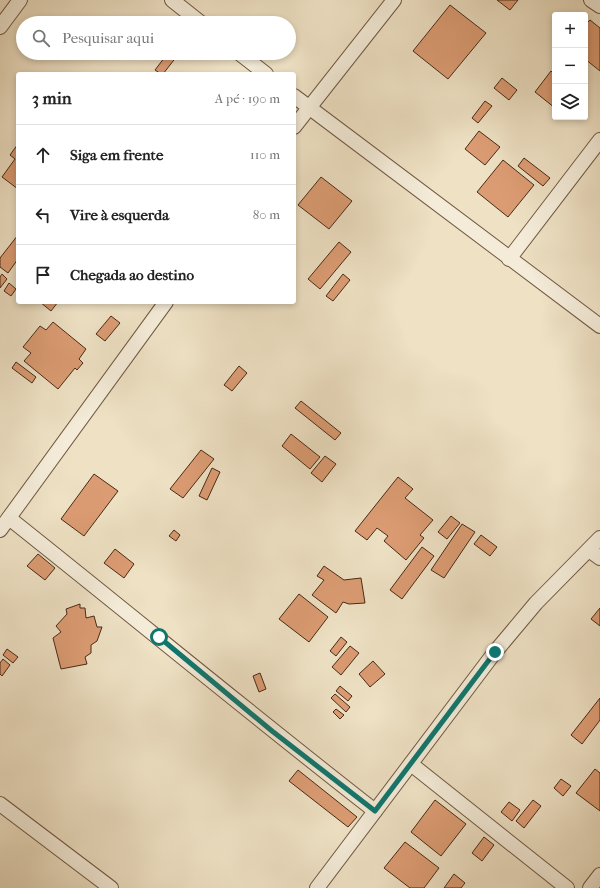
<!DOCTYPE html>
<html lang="pt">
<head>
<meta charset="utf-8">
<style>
  :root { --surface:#fff; --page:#f6f6f6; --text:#222; --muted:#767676; --line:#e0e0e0 }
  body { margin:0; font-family:"IM FELL French Canon",serif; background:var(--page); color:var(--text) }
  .controls { position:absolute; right:12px; top:12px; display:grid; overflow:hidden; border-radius:4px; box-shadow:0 2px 6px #0003 }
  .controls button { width:36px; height:36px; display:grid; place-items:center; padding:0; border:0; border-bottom:1px solid var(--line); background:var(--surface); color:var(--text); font:20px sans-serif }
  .stop { position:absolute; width:12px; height:12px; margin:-9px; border:3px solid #0f766e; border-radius:50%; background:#fff }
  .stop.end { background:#0f766e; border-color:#fff; box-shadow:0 1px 4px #0008 }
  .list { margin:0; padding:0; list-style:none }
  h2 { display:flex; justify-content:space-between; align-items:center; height:52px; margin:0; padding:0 16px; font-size:17px }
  h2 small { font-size:13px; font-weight:400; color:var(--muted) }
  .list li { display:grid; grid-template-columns:26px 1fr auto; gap:12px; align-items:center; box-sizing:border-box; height:60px; padding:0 16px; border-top:1px solid var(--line) }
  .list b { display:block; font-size:15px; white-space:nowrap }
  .list em { font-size:13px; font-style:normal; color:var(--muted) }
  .icon { flex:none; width:22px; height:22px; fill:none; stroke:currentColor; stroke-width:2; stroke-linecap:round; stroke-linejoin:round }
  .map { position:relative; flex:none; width:600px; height:888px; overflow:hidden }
  .search { position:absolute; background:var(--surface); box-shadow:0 2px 6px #0003; left:16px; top:16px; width:280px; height:44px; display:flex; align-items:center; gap:10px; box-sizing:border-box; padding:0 14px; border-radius:22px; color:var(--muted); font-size:15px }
  .panel { position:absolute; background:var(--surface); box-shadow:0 2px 6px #0003; left:16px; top:72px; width:280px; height:232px; border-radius:4px }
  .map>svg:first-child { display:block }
  .building { fill:#dc9c73; stroke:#482a16 }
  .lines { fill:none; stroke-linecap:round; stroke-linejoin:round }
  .street-casing { stroke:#725842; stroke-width:16 }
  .street { stroke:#f4ecd9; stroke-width:14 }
  .route { stroke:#0f766e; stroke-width:5 }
</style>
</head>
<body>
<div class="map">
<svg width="600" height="888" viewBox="0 0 600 888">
  <rect width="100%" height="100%" fill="#eee1c4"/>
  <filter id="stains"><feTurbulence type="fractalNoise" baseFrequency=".005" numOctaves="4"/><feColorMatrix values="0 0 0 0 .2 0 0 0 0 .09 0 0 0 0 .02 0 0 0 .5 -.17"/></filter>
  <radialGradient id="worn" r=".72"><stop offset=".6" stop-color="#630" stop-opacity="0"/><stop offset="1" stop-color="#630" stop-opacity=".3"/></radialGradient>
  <g class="building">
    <path d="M497 0H518L510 10Z"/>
    <path d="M450 5 486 33 448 79 413 51Z"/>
    <path d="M590 20 600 28V71L585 59V25Z"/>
    <path d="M168 53H172L177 56 163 74H161L155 70Z"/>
    <path d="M551 71 555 75V108L535 92Z"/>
    <path d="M502 78 517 90 509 100 494 88Z"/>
    <path d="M485 101 492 106 478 123 472 118Z"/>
    <path d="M479 131 500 147 485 165 465 149Z"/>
    <path d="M18 144V189L2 177 15 159 10 155Z"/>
    <path d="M524 158 550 178 543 186 518 166Z"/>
    <path d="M503 160 534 185 508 217 477 192Z"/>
    <path d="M321 177 352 201 329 229 298 205Z"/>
    <path d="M18 235V259L8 273 0 267V258Z"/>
    <path d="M339 242 351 252 320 289 308 279Z"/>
    <path d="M2 274 7 279 0 288V277Z"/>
    <path d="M343 274 350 280 333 301 326 296Z"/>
    <path d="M9 283 16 289 11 296 4 291Z"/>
    <path d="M40 302H58L51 311Z"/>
    <path d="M111 316 120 323 105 341 96 334Z"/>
    <path d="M53 322 86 349 79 359 83 363 77 370 75 368 58 389 24 361 31 353 23 347 40 326 46 330Z"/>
    <path d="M16 362 36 377 32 383 12 368Z"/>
    <path d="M239 366 247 373 232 391 224 385Z"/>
    <path d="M301 401 341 433 335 440 295 408Z"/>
    <path d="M291 434 320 457 310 469 282 446Z"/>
    <path d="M201 450 214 459 183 498 170 489Z"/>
    <path d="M325 456 336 464 322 482 311 473Z"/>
    <path d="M212 468 220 472 207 500 199 496Z"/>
    <path d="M94 474 118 491 84 536 61 519Z"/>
    <path d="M398 477 413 489 405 498 433 520 420 535 424 538 406 560 384 541 388 536 377 528 367 540 355 531Z"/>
    <path d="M451 516 460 523 447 539 438 532Z"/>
    <path d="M462 524 475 532 444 578 431 570Z"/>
    <path d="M174 530 180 535 176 541 169 536Z"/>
    <path d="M481 535 497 547 490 556 474 544Z"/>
    <path d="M422 547 434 556 402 599 390 590Z"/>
    <path d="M115 549 134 564 124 578 104 563Z"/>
    <path d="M38 554 55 568 45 580 27 566Z"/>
    <path d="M324 566 344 580 361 578 365 603 349 604 343 602 336 613 312 595 324 580 317 576Z"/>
    <path d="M299 594 328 617 309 642 279 619Z"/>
    <path d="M80 604V608H85L86 618 94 616 97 627H102L97 641 91 645V653L85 657 87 664 61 669 53 638 61 632 56 626 67 614 66 609Z"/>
    <path d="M600 608V626L591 619Z"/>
    <path d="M341 637 347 642 336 656 330 651Z"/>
    <path d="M350 646 359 653 341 675 332 667Z"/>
    <path d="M7 649 18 657 13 663 3 655Z"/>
    <path d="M3 659 10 665 2 676 0 674V663Z"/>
    <path d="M373 661 385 674 370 687 359 674Z"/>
    <path d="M260 673 266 689 259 692 253 676Z"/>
    <path d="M340 686 352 696 348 701 336 691Z"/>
    <path d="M335 694 350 707 346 712 331 698Z"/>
    <path d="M600 698V720L582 744 571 735Z"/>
    <path d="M336 709 344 715 340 719 333 712Z"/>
    <path d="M595 769 600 773V811L576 793Z"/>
    <path d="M298 770 357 817 348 827 289 781Z"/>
    <path d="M561 779 571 786 563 796 554 788Z"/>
    <path d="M435 800 466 824 441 856 411 832Z"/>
    <path d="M533 800 541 806 524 828 516 821Z"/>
    <path d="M509 802 520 810 512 821 501 812Z"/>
    <path d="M484 837 494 845 482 861 472 853Z"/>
    <path d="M405 842 439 868 424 888H410L384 868Z"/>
    <path d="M454 874 465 883 461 888H444Z"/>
  </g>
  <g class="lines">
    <defs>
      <g id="street">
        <path d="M172 0 201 23"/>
        <path d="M591 0 600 6"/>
        <path d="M0 27 20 0"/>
        <path d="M239 53 266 74"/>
        <path d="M294 96 600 326"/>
        <path d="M294 127 394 0"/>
        <path d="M509 259 600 140"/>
        <path d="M9 518C131 615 252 715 375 811"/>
        <path d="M0 530 166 302"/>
        <path d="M589 550 600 558"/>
        <path d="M411 764 567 888"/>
        <path d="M0 804 111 888"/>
        <path d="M317 888 495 652 536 603 600 538"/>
        <path d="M590 888 600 875"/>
      </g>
    </defs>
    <use href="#street" class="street-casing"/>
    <use href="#street" class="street"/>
  </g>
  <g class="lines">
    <path class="route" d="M159 637 272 731 375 811 495 652"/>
  </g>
  <rect width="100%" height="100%" filter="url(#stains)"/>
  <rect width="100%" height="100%" fill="url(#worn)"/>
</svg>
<div class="controls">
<button>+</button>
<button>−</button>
<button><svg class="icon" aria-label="layers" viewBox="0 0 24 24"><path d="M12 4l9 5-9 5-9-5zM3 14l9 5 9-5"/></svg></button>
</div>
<div class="stop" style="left:159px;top:637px"></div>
<div class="stop end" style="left:495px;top:652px"></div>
<div class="search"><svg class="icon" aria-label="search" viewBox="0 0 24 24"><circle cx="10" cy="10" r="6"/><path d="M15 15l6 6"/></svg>Pesquisar aqui</div>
<section class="panel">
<h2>3 min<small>A pé · 190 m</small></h2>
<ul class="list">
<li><svg class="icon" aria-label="ahead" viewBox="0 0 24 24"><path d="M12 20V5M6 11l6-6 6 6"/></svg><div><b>Siga em frente</b></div><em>110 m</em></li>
<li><svg class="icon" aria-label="left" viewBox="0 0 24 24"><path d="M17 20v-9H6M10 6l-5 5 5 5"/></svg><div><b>Vire à esquerda</b></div><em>80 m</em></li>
<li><svg class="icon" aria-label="arrive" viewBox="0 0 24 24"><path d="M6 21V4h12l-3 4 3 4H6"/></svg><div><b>Chegada ao destino</b></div></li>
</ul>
</section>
</div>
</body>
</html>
